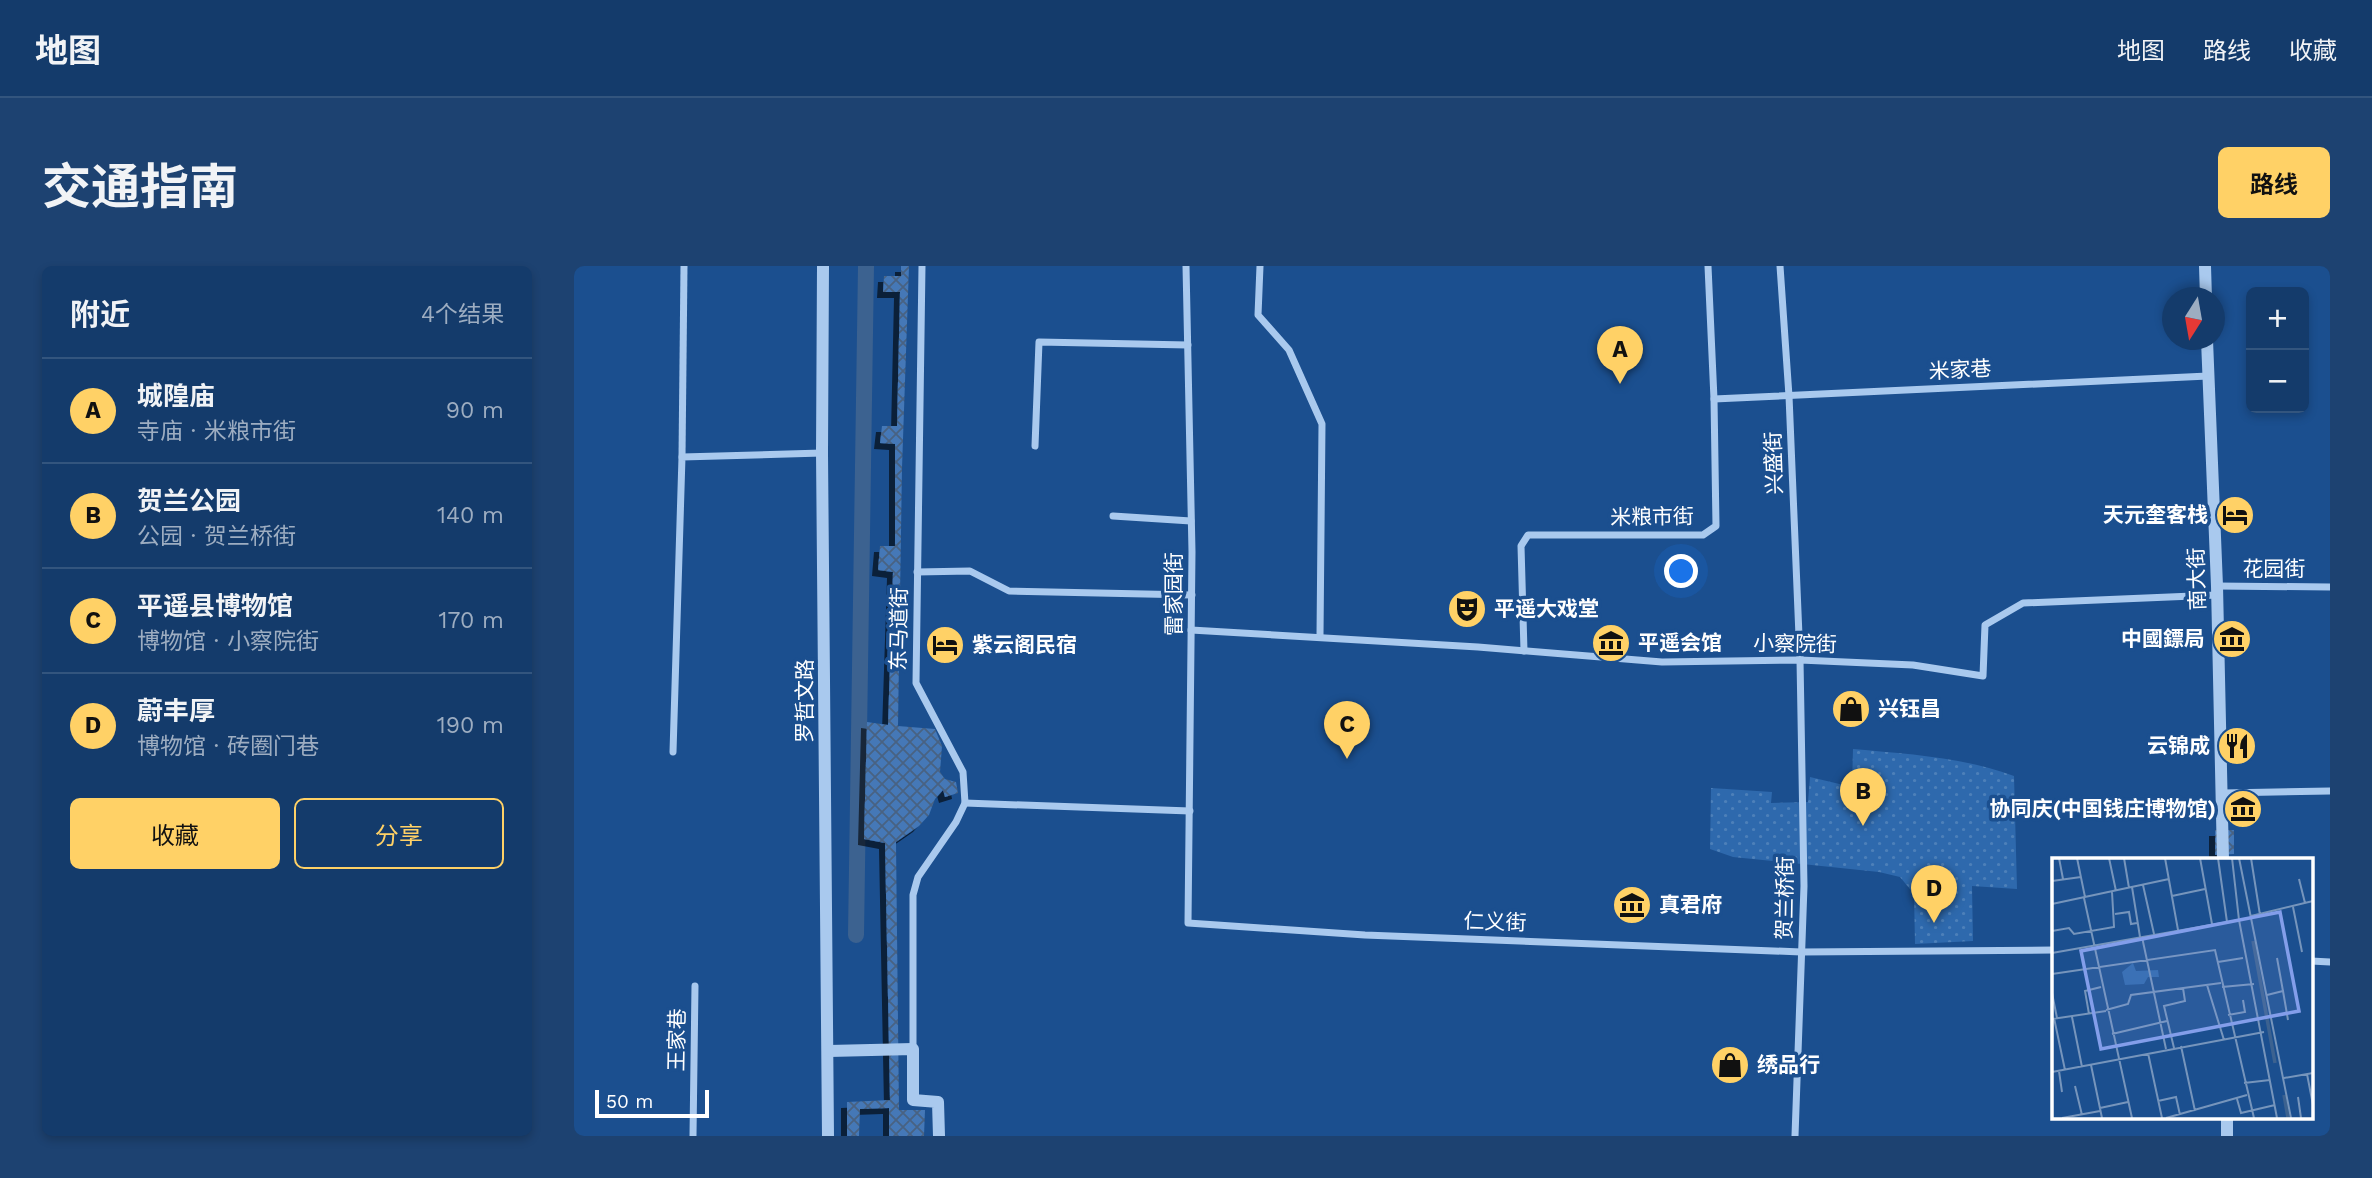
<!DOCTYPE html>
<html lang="zh">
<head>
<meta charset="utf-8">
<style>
  :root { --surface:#143b6b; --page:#1d4271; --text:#f1f3f6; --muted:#9dadc1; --line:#33557e; --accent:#ffd166 }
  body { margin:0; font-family:"Work Sans","Noto Sans SC",sans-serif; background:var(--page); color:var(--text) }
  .controls { position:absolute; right:21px; top:21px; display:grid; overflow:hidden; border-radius:10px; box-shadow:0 4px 10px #0003 }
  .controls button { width:63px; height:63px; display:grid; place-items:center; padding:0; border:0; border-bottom:2px solid var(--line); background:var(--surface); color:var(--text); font:35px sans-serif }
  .compass { position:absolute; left:1588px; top:21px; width:63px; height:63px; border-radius:50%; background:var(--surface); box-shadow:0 4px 10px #0003; rotate:191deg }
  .scale { position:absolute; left:21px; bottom:18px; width:114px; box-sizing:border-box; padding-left:7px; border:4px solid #fff; border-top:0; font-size:19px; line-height:24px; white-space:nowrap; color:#fff; -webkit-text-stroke:5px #1b4f8f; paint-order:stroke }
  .you { position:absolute; left:1108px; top:306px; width:24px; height:24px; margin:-18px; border:5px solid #fff; border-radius:50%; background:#1a73e8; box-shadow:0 0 0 10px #1a73e833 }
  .badge { display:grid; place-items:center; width:46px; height:46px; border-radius:50%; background:var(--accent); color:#111; font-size:23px; font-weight:700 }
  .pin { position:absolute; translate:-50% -58px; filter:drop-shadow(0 2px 4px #0008) }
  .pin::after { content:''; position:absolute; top:37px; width:24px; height:21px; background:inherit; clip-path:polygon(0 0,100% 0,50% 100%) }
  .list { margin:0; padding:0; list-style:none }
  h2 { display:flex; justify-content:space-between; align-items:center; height:91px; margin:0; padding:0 28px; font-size:30px }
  h2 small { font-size:23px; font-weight:400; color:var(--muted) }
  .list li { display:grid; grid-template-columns:46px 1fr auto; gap:21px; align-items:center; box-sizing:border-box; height:105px; padding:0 28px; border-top:2px solid var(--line) }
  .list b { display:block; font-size:26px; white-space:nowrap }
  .list p { margin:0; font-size:23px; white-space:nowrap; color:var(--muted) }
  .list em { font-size:23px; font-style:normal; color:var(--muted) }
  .actions { display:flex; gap:14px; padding:21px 28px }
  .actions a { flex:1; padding:16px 0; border:2px solid var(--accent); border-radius:10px; text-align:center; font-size:24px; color:var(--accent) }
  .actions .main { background:var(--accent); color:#111 }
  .map { position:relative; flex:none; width:1756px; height:870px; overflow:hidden; border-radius:10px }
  header { display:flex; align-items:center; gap:42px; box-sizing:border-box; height:98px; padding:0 35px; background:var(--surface); border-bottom:2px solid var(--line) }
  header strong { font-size:33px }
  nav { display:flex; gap:38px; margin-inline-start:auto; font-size:24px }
  .intro { display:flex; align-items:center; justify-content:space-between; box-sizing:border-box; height:168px; padding:0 42px }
  h1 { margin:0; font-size:49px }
  .button { padding:18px 32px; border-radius:10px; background:var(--accent); color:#111; font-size:24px; font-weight:700 }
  main { display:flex; gap:42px; padding:0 42px }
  aside { flex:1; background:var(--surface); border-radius:10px; box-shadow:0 4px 10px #0003 }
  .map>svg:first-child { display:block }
  .park { fill:url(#park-dots) }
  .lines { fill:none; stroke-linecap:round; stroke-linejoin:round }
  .canal { stroke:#3c6290; stroke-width:16 }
  .building { fill:url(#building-cross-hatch); filter:url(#shadow) }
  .minor { stroke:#a9c9ee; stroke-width:7 }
  .tertiary { stroke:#a9c9ee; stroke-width:12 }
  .labels { text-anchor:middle; stroke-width:7; stroke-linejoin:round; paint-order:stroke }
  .street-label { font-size:21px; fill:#fff; stroke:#1b4f8f }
  .poi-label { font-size:21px; font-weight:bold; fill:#fff; stroke:#1b4f8f; text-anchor:start }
  .inset-river { fill:none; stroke:#3c6290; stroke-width:3.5 }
  .inset-road { fill:none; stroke:#7695bc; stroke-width:2 }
  .view { fill:#839eea; fill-opacity:0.15; stroke:#839eea; stroke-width:3.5 }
  .inset-edge { fill:none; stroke:#fff; stroke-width:3.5 }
</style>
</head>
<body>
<header>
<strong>地图</strong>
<nav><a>地图</a><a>路线</a><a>收藏</a></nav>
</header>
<div class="intro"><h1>交通指南</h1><a class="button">路线</a></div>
<main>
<aside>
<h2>附近<small>4个结果</small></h2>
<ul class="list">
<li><span class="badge">A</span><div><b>城隍庙</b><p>寺庙 · 米粮市街</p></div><em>90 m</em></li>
<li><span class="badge">B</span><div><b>贺兰公园</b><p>公园 · 贺兰桥街</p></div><em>140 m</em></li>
<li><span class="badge">C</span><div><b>平遥县博物馆</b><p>博物馆 · 小察院街</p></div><em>170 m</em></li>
<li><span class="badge">D</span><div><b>蔚丰厚</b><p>博物馆 · 砖圈门巷</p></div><em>190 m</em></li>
</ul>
<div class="actions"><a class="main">收藏</a><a>分享</a></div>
</aside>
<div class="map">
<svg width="1756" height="870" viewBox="0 0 1756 870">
  <defs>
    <pattern id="park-dots" width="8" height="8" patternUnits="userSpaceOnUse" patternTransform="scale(1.75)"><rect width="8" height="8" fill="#2e69ad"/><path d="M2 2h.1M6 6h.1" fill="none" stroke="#4d80b9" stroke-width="1.8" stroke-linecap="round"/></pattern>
    <pattern id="building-cross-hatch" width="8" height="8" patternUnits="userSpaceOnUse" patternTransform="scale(1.75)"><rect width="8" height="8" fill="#4478b7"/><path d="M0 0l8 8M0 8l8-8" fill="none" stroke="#486282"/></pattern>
    <filter id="shadow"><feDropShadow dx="-6" dy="6" stdDeviation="0" flood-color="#0009"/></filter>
  </defs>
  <rect width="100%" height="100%" fill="#1b4f8f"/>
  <path class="park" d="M1279 483C1333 488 1389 491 1440 510L1443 623 1398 620 1399 675 1341 678 1340 628 1326 611 1305 606 1159 591 1136 583 1137 522 1198 526 1197 537 1234 536 1236 511 1278 521Z"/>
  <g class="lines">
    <path class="canal" d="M282 669 292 0"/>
  </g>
  <g class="building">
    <path d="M327 0H335L328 202 324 460 361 463 368 480 366 506 371 513 382 516 384 527 371 531 369 524 361 533 355 549 345 560 322 576 325 844H351L350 870H315V842L286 843 285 870H273V836L316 834 311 577 290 573 293 456 314 459 319 306 304 304 306 280H321V178L306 177 308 160H323L326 26H309L310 10H327Z"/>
    <path d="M1641 564H1660V588L1641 589Z"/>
  </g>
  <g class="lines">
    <g class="minor">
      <path d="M612 0 618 286 614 657 791 669 1227 686 1479 684"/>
      <path d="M686 0 684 49 715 84 748 158 746 370"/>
      <path d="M1206 0 1215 130 1226 394 1230 620 1221 870"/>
      <path d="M1140 133 1634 110"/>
      <path d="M461 180 465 76 614 79"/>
      <path d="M108 191 110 0"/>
      <path d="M539 250 617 255"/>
      <path d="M343 306 396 305 435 325 618 329"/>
      <path d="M1643 320 1756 321"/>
      <path d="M617 364 904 381 1088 396 1226 394 1339 399 1409 410 1411 359 1449 337 1643 329"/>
      <path d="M950 385 947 280 954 269H1129L1142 260 1140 133 1134 0"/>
      <path d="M99 486 108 191 248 187"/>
      <path d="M1649 527 1756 525"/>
      <path d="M391 537 616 545"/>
      <path d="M1737 695 1756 696"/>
      <path d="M339 783V629L344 611 382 556 391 537 389 506 342 417 348 0"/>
      <path d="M119 870 121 720"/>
    </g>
    <g class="tertiary">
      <path d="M249 0 248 187 254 870"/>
      <path d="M1631 0 1632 32"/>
      <path d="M1633 74 1643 320 1649 594"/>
      <path d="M255 785 339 783V834L364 836 365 870"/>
      <path d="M1653 851V870"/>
    </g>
  </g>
  <defs>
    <symbol id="hotel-disc" viewBox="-11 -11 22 22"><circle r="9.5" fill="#ffd166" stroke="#1b4f8f"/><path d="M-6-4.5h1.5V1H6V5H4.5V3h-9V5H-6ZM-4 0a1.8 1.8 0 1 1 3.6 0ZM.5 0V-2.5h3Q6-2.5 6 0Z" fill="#111"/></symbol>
    <symbol id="theatre-disc" viewBox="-11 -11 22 22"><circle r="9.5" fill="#ffd166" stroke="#1b4f8f"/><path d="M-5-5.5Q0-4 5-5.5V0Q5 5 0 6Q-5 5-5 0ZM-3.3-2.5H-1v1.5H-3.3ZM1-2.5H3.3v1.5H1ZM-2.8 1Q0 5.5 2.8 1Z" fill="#111"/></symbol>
    <symbol id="museum-disc" viewBox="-11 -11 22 22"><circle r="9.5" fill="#ffd166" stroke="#1b4f8f"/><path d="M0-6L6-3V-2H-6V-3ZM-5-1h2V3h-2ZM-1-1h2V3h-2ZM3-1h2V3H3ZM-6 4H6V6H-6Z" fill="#111"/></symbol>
    <symbol id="shop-disc" viewBox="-11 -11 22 22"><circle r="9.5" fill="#ffd166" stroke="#1b4f8f"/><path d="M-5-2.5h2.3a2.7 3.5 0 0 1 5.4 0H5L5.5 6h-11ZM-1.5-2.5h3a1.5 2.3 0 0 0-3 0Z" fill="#111"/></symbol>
    <symbol id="restaurant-disc" viewBox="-11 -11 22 22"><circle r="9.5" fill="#ffd166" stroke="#1b4f8f"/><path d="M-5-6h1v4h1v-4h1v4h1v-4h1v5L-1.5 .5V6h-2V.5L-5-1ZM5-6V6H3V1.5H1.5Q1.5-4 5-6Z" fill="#111"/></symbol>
  </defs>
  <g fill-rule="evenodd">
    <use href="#hotel-disc" x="1639" y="227" width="44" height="44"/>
    <use href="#theatre-disc" x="871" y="321" width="44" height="44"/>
    <use href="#museum-disc" x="1636" y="351" width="44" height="44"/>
    <use href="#museum-disc" x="1015" y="355" width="44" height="44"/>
    <use href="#hotel-disc" x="349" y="357" width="44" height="44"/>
    <use href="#shop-disc" x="1255" y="421" width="44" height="44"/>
    <use href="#restaurant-disc" x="1641" y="458" width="44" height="44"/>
    <use href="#museum-disc" x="1647" y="521" width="44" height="44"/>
    <use href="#museum-disc" x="1036" y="617" width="44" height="44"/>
    <use href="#shop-disc" x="1134" y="777" width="44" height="44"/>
  </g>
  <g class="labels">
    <g class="street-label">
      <text transform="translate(1386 104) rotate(-3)" y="7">米家巷</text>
      <text transform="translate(1200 197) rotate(-92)" y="7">兴盛街</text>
      <text transform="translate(1078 251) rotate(-1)" y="7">米粮市街</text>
      <text x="1700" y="310">花园街</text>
      <text transform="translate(1623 313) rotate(-92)" y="7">南大街</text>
      <text transform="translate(600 328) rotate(-90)" y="7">雷家园街</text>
      <text transform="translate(325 363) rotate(-89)" y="7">东马道街</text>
      <text transform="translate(1221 378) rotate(1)" y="7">小察院街</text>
      <text transform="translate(231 435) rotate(-90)" y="7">罗哲文路</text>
      <text transform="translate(1211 632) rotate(-89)" y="7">贺兰桥街</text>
      <text transform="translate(921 656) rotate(2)" y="7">仁义街</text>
      <text transform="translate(103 774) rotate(-89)" y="7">王家巷</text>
    </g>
    <g class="poi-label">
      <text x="1634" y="256" text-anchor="end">天元奎客栈</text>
      <text x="920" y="350">平遥大戏堂</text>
      <text x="1631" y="380" text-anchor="end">中國鏢局</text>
      <text x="1064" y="384">平遥会馆</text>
      <text x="398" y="386">紫云阁民宿</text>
      <text x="1304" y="450">兴钰昌</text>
      <text x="1636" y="487" text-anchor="end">云锦成</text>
      <text x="1642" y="550" text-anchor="end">协同庆(中国钱庄博物馆)</text>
      <text x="1085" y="646">真君府</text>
      <text x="1183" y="806">绣品行</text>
    </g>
  </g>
  <g transform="translate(1478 592)">
    <rect width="261" height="261" fill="#1b4f8f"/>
    <path d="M81 105 84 113 106 112 107 119H96L92 126 73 127 70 114Z" fill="#2e69ad"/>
    <path class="inset-river" d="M201 83 223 205M232 237 236 260"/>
    <path class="inset-road" d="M7 0 11 21M25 0 33 39M57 0 64 33M72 0 77 30M113 0 126 72M148 0 160 66M166 0 175 64M180 0 187 62M187 0 239 260M199 0 208 57M247 21 253 45M0 23 29 19M91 27 102 76M80 29 88 79M120 38 153 31M32 40 80 260M0 46 117 21M241 49 250 94M63 56 77 54 79 66 85 65M199 58 261 43M187 62 225 260M0 73 17 70 22 76 62 69 60 34M90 79 114 191M0 95 187 62M166 104 191 100M0 116 163 92 202 260M155 127 172 182M170 129 202 126M231 133 236 162M0 135 5 160M215 137 231 133 225 100M54 152 76 146 79 137 169 125M37 156 33 133 49 129M176 157 193 154 191 142M20 159 30 209M2 160 13 212M0 161 54 153M60 176 115 163M129 188 143 253M122 190 112 148 133 143 131 130M96 195 110 260M39 207 50 260M7 213 10 234M0 214 212 174M255 216 261 247M232 220 261 215M192 225 218 222M23 228 30 257M246 239 249 260M185 241 189 255 223 247M106 243 124 239 128 257M48 250 76 244M10 260 48 253M114 260 195 237"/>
    <path class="view" d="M228 54 247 153 49 191 29 93Z"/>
    <rect width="261" height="261" class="inset-edge"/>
  </g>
</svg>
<div class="controls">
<button>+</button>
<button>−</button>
</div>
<svg class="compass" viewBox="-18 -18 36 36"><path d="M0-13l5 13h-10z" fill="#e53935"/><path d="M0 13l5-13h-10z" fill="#9dadc1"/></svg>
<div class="scale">50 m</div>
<div class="you"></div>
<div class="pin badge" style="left:1046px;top:118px">A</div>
<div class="pin badge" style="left:1289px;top:560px">B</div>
<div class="pin badge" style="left:773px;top:493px">C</div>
<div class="pin badge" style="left:1360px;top:657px">D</div>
</div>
</main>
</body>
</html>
